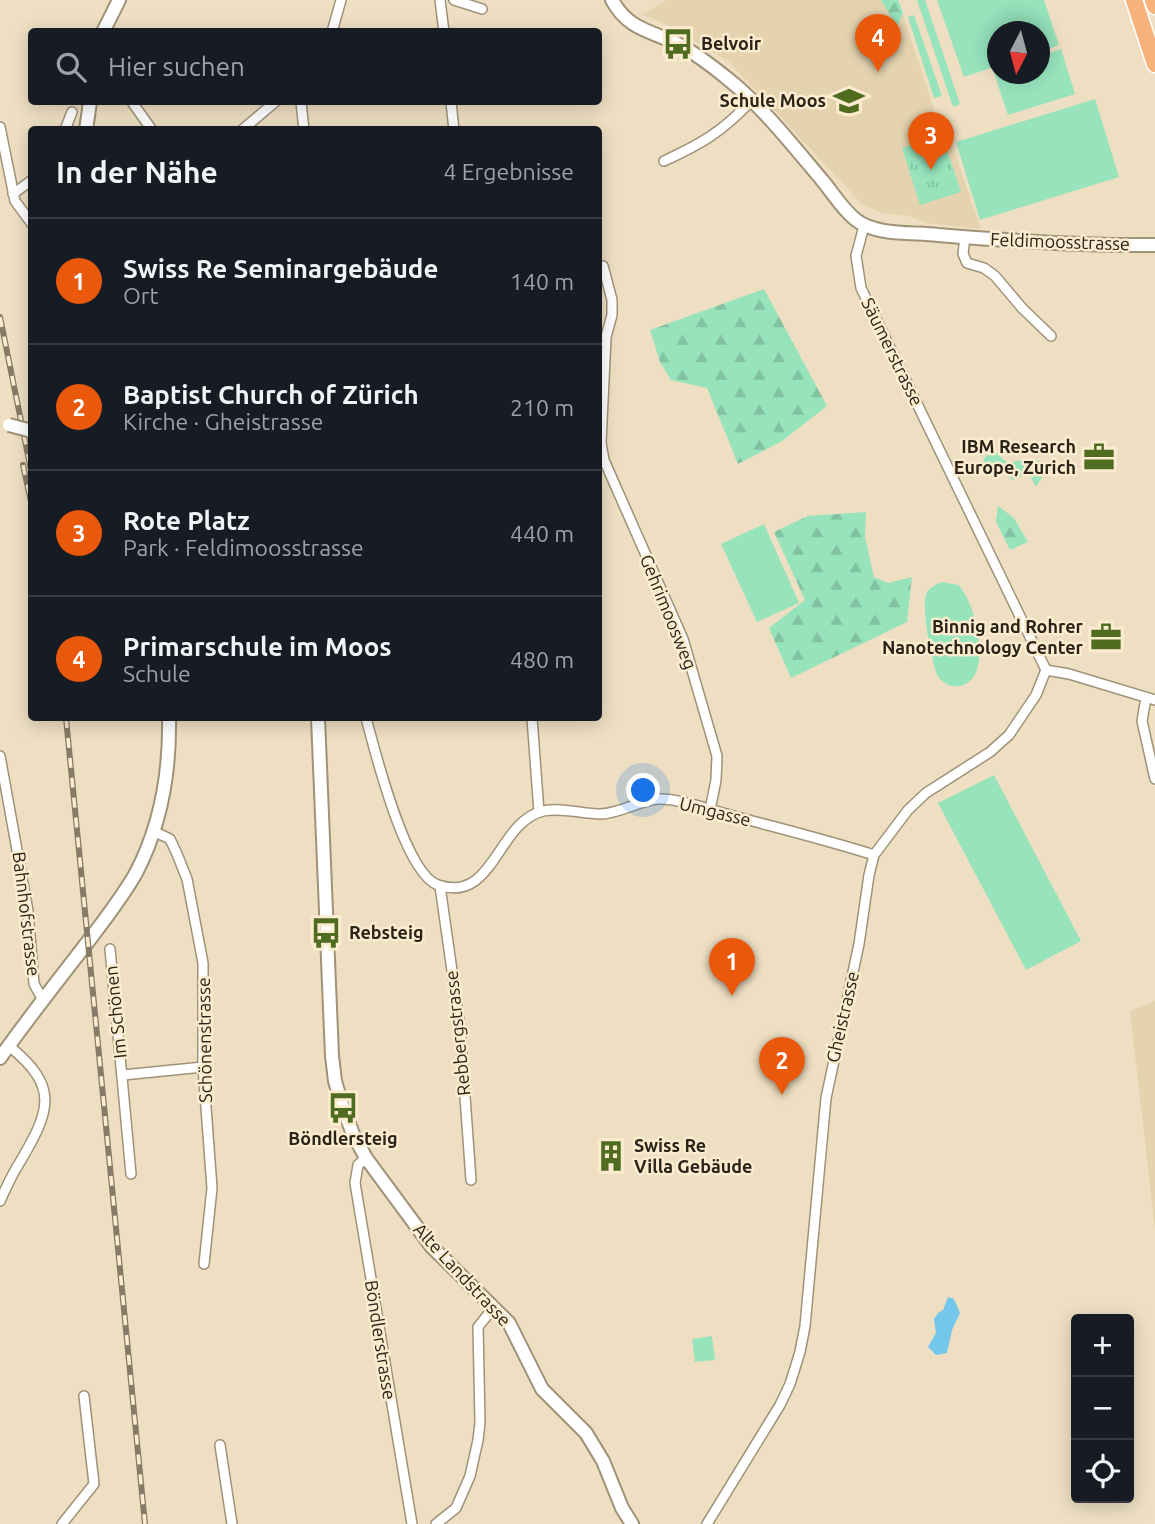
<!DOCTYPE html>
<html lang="de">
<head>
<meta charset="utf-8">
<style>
  :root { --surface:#171b24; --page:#242831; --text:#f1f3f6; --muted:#9ea1a6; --line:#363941; --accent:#ea580c }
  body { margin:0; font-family:Ubuntu,sans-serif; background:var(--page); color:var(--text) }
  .controls { position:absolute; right:21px; bottom:21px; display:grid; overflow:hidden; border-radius:7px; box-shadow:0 4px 18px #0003 }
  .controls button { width:63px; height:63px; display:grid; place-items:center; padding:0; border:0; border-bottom:2px solid var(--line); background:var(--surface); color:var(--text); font:35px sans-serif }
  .compass { position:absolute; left:987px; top:21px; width:63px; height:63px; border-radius:50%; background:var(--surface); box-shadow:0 4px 18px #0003; rotate:186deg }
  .you { position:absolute; left:644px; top:791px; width:24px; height:24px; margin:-18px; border:5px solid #fff; border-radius:50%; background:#1a73e8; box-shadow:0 0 0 10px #1a73e833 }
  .badge { display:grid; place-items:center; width:46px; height:46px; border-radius:50%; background:var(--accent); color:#fff; font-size:23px; font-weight:700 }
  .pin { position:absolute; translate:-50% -58px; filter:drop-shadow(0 2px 4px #0008) }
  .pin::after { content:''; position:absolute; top:37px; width:24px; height:21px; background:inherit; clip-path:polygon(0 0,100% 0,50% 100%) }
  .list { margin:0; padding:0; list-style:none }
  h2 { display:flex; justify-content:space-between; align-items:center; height:91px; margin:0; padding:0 28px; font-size:30px }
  h2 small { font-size:23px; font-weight:400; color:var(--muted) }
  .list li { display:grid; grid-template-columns:46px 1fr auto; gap:21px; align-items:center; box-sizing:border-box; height:126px; padding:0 28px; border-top:2px solid var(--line) }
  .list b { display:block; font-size:26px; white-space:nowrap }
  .list p { margin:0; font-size:23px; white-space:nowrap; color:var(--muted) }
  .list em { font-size:23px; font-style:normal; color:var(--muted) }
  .icon { flex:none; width:38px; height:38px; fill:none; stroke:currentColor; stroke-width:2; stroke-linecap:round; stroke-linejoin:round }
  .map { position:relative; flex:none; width:1155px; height:1524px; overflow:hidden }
  .search { position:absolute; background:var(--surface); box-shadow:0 4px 18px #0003; left:28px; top:28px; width:574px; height:77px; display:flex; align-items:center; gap:18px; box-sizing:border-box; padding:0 24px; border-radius:7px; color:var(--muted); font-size:26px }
  .panel { position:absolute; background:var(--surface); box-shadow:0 4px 18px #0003; left:28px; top:126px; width:574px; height:595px; border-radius:7px }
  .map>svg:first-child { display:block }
  .built { fill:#e5d3af }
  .green { fill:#96e3bc }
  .forest { fill:url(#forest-firs) }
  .park { fill:url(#park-tufts) }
  .water { fill:#72c7eb }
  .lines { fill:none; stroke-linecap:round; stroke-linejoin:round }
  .street-casing { stroke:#9f9277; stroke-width:12 }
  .secondary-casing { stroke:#9f9277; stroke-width:16 }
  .highway-casing { stroke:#fff; stroke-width:19 }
  .street { stroke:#fff; stroke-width:9 }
  .secondary { stroke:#fff; stroke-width:12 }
  .highway { stroke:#f7b27b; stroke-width:16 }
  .rail-casing { stroke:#857b67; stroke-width:6 }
  .rail { stroke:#fbeccf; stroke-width:3.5; stroke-dasharray:10; stroke-linecap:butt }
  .secondary-bridge-casing { stroke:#9f9277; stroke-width:16; stroke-linecap:butt }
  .secondary-bridge { stroke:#fff; stroke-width:12 }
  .labels { text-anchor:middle; stroke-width:5; stroke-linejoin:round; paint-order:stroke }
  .poi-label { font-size:18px; font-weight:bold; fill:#292318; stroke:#fbeccf; text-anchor:start }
  .street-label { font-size:18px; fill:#292318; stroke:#fbeccf }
</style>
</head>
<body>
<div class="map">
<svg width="1155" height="1524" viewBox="0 0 1155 1524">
  <defs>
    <pattern id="forest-firs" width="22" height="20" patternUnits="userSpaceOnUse" patternTransform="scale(1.75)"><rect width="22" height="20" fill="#96e3bc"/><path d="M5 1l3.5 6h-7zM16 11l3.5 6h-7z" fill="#81c2a1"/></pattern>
    <pattern id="park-tufts" width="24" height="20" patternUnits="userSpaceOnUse" patternTransform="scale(1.75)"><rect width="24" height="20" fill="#96e3bc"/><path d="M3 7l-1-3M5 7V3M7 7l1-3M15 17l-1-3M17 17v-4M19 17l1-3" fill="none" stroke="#81c2a1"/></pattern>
  </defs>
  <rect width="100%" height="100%" fill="#eedfc2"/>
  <g class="built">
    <path d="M667 0H898L940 127 947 131 981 229 926 223 909 216 881 213 862 204 729 62 666 24 642 15Z"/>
    <path d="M1155 1001V1229L1130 1011Z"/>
  </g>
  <g class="green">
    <path d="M917 0H925L960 104 953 107Z"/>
    <path d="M937 0H1044L1059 45 1040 52V32H998L997 66 964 77Z"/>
    <path d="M914 15 942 96 934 98 908 17Z"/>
    <path d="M1061 49 1075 94 1008 115 993 70 997 69 998 74H1040V56Z"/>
    <path d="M1095 99 1119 177 980 220 956 142Z"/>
    <path d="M764 524 799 603 757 622 721 544Z"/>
    <path d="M942 582 958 585C976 602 994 675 963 685 953 689 945 684 938 677 932 663 920 605 927 592 931 587 936 584 942 582Z"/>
    <path d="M994 775 1081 941 1026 970 938 803Z"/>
    <path d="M712 1336 715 1360 695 1362 692 1339Z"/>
  </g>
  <g class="forest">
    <path d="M881 0H898L903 13 897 27Z"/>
    <path d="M764 289 827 406 782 441 738 464 707 388 671 380 660 362 650 330Z"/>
    <path d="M996 453 1008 463 1027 459 1045 462 1044 474 1036 487 1029 473 1013 480 991 464 981 465 986 456Z"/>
    <path d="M998 506 1014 518 1028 542 1010 550 996 522Z"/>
    <path d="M866 512 865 537 874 577 888 583 912 577 907 622 791 678 769 628 805 600 774 532 808 516Z"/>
  </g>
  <path class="park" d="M942 135 961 192 920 205 902 148Z"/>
  <path class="water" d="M948 1297 954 1299 960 1313 952 1330 947 1353 936 1355 928 1347 936 1333 934 1319 938 1313 943 1310Z"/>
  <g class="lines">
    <defs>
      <g id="street">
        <path d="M440 0 444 32"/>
        <path d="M454 0 482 9"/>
        <path d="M332 32 341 0"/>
        <path d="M132 102 152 130"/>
        <path d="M301 102 304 130"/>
        <path d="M451 102 454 130"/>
        <path d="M0 127 15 201 32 224"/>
        <path d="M65 130 72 112"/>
        <path d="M242 130 275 102"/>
        <path d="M664 161C701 144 722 132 751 101"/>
        <path d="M13 194 32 180"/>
        <path d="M864 226 856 256 861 288 1046 670"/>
        <path d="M965 237 963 254 967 263 984 268 995 276 1022 308 1051 336"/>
        <path d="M603 266 612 300V315L606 337 601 443 604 460 683 639 717 756 716 780 710 810"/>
        <path d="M1046 670 1069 674 1155 700"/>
        <path d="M1146 698 1142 721 1155 779"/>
        <path d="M366 718C375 751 405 874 438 885 494 904 497 822 543 811 562 807 582 814 601 814 621 813 638 801 658 799 678 798 710 810 730 815 778 828 827 840 874 855"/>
        <path d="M532 718 539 812"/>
        <path d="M0 756 28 911 34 984 43 1000"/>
        <path d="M153 831 170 839 177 854 187 879 203 963V1067L212 1188 204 1264"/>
        <path d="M440 886 460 1027 471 1180"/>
        <path d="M110 949 131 1174"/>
        <path d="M123 1075 203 1067"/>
        <path d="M366 1158 358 1165 355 1183 412 1524"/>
        <path d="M0 1201C6 1188 12 1174 20 1162 50 1111 60 1087 9 1046"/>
        <path d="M220 1445 232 1524"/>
        <path d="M62 1524 94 1484 84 1396"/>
        <path d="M436 1524 456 1508 470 1476 478 1440 480 1422 478 1327 494 1307"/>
        <path d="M707 1524 780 1405 790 1384 800 1352 805 1326 826 1098 859 944 869 875 874 855 908 810 926 793 990 752 1009 735 1036 695 1046 670"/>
      </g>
      <g id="secondary">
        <path d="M612 0C628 29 648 30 676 43 694 52 712 66 728 79 762 106 794 147 822 180 833 193 842 209 856 220 877 236 913 232 938 235 1011 241 1082 246 1155 245"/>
        <path d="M103 32 119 0"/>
        <path d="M86 130 90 102"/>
        <path d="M318 718 332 1056 335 1081 343 1108 353 1134 366 1158 431 1246 509 1323 542 1389 586 1433 603 1461 622 1508 632 1524"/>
        <path d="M0 1058C29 1017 60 978 90 939 106 918 123 896 136 873 161 825 170 771 169 718"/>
      </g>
      <g id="highway">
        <path d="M1134 0 1155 64"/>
        <path d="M1153 0 1155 6"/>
      </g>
    </defs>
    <use href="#street" class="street-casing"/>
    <use href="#secondary" class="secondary-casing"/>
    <use href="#highway" class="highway-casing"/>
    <use href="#street" class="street"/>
    <use href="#secondary" class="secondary"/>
    <use href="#highway" class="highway"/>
    <defs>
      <g id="rail">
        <path d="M0 317 32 475"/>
        <path d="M23 465 32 506"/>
        <path d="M66 718 145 1524"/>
      </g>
    </defs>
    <use href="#rail" class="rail-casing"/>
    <use href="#rail" class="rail"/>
    <defs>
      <path id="secondary-bridge" d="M9 425 28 430"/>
    </defs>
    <use href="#secondary-bridge" class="secondary-bridge-casing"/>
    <use href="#secondary-bridge" class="secondary-bridge"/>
  </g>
  <defs>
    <symbol id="bus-bare" viewBox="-9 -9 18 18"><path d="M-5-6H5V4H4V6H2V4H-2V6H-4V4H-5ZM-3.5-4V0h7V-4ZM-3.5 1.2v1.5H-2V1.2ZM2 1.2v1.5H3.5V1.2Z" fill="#4f6c20" stroke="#fbeccf" stroke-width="2.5" paint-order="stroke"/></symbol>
    <symbol id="school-bare" viewBox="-9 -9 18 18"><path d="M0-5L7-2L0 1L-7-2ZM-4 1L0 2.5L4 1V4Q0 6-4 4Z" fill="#4f6c20" stroke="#fbeccf" stroke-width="2.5" paint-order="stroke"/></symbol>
    <symbol id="office-bare" viewBox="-9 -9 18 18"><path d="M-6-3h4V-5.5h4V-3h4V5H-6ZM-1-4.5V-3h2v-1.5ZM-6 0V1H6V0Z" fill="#4f6c20" stroke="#fbeccf" stroke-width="2.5" paint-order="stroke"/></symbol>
    <symbol id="building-bare" viewBox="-9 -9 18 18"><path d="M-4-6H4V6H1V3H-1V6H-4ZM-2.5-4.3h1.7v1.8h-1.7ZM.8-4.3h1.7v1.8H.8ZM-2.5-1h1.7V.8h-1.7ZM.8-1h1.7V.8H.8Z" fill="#4f6c20" stroke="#fbeccf" stroke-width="2.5" paint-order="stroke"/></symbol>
  </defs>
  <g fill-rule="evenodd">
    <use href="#bus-bare" x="656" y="22" width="44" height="44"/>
    <use href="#school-bare" x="827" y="79" width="44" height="44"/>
    <use href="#office-bare" x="1077" y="435" width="44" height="44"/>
    <use href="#office-bare" x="1084" y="615" width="44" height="44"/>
    <use href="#bus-bare" x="304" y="911" width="44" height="44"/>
    <use href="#bus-bare" x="321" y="1086" width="44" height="44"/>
    <use href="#building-bare" x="589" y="1134" width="44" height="44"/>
  </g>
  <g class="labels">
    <g class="poi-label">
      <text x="701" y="50">Belvoir</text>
      <text x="826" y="107" text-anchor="end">Schule Moos</text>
      <text x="1076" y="453" text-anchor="end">IBM Research<tspan x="1076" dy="21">Europe, Zurich</tspan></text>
      <text x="1083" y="633" text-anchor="end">Binnig and Rohrer<tspan x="1083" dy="21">Nanotechnology Center</tspan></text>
      <text x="349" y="939">Rebsteig</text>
      <text x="343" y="1145" text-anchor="middle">Böndlersteig</text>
      <text x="634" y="1152">Swiss Re<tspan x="634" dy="21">Villa Gebäude</tspan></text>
    </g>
    <g class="street-label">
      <text transform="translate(1060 242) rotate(2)" y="6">Feldimoosstrasse</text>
      <text transform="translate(892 352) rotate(64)" y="6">Säumerstrasse</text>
      <text transform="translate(668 612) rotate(68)" y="6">Gehrimoosweg</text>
      <text transform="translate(715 812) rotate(14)" y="6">Umgasse</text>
      <text transform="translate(26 914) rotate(83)" y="6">Bahnhofstrasse</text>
      <text transform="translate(116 1012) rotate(-96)" y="6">Im Schönen</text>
      <text transform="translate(843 1017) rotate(-77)" y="6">Gheistrasse</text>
      <text transform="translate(458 1033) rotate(-96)" y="6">Rebbergstrasse</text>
      <text transform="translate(205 1040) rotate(-91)" y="6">Schönenstrasse</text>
      <text transform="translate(462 1275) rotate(47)" y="6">Alte Landstrasse</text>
      <text transform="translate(380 1340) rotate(81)" y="6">Böndlerstrasse</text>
    </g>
  </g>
</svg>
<div class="controls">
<button>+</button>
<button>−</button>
<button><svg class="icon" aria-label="locate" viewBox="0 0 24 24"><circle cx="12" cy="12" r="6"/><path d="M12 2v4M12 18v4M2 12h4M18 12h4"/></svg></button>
</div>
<svg class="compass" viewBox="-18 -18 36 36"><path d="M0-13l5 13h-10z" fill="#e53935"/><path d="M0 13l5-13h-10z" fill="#9ea1a6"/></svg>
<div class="you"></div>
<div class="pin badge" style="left:732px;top:996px">1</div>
<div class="pin badge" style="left:782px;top:1095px">2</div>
<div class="pin badge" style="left:931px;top:170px">3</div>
<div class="pin badge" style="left:878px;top:72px">4</div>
<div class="search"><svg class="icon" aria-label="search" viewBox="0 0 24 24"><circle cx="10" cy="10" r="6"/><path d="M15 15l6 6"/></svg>Hier suchen</div>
<section class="panel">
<h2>In der Nähe<small>4 Ergebnisse</small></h2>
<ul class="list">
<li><span class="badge">1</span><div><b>Swiss Re Seminargebäude</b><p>Ort</p></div><em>140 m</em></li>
<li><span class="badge">2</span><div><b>Baptist Church of Zürich</b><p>Kirche · Gheistrasse</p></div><em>210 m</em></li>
<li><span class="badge">3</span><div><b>Rote Platz</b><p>Park · Feldimoosstrasse</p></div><em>440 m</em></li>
<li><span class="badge">4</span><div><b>Primarschule im Moos</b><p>Schule</p></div><em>480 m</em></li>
</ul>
</section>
</div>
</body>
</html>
